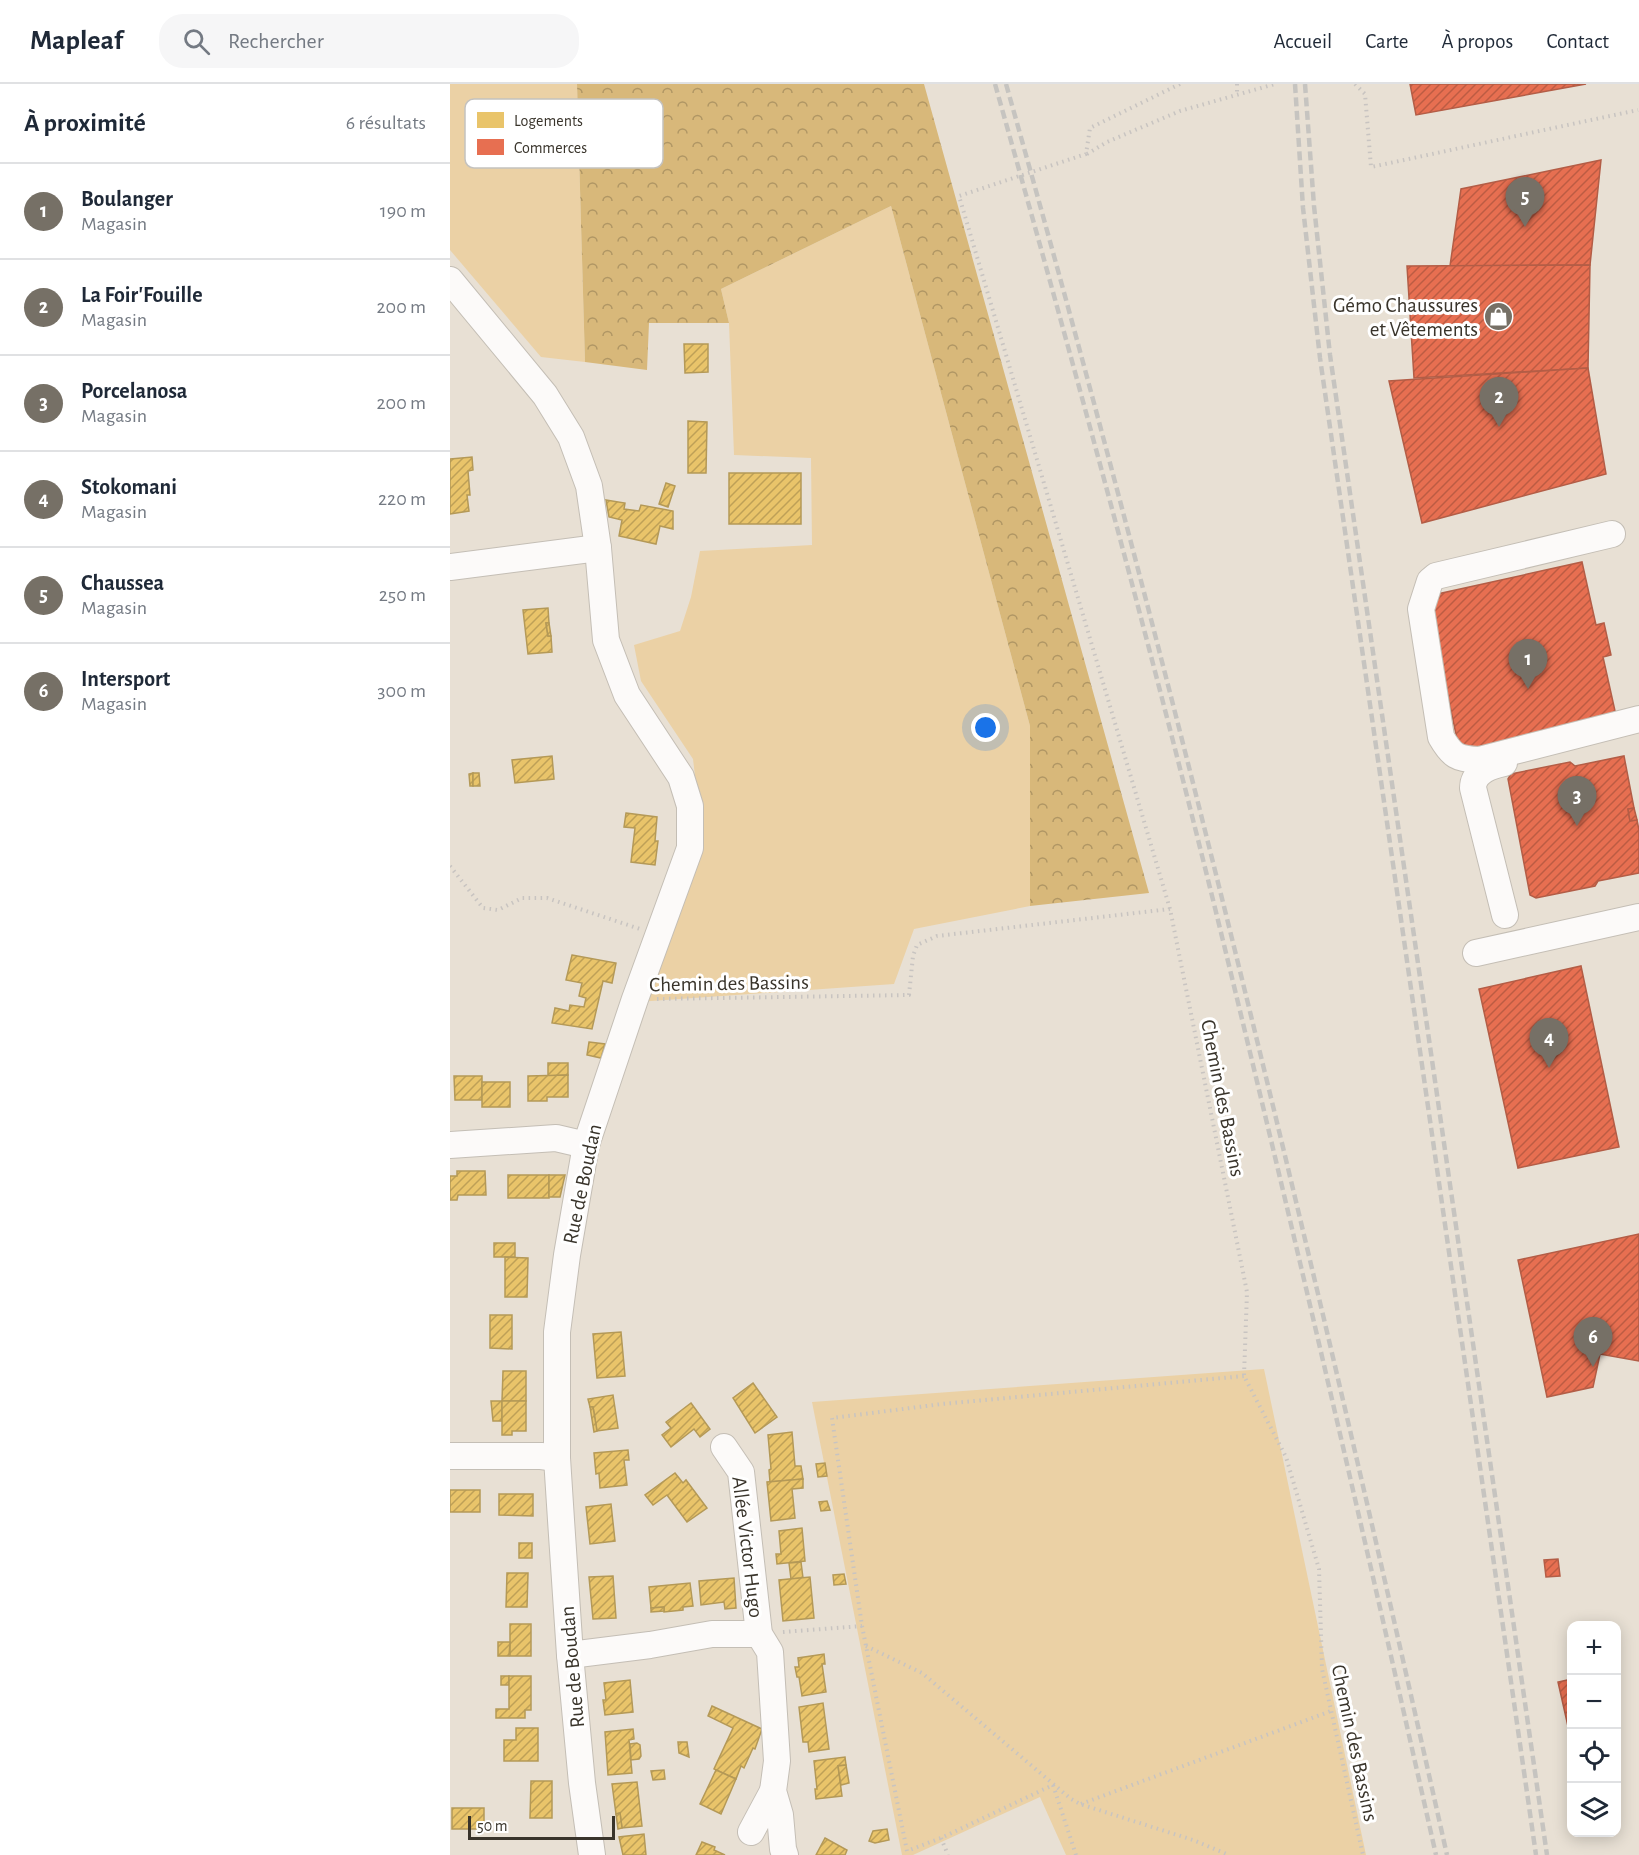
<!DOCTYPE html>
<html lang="fr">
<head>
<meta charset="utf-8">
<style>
  :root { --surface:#fff; --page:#f6f6f7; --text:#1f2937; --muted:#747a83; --line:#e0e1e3; --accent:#767066 }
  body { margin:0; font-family:"Alegreya Sans",sans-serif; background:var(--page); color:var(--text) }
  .controls { position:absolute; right:18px; bottom:18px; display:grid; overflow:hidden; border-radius:12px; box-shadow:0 3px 15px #0003 }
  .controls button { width:54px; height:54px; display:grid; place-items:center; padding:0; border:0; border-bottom:2px solid var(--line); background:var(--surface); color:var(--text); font:30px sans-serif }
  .scale { position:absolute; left:18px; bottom:15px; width:147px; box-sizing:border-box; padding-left:6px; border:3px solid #39342b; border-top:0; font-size:16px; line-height:21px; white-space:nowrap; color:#39342b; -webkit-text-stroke:4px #fff; paint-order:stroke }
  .you { position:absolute; left:536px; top:644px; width:21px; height:21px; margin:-15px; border:4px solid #fff; border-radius:50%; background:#1a73e8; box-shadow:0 0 0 9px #1a73e833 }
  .badge { display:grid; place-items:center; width:39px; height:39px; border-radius:50%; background:var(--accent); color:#fff; font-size:20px; font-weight:700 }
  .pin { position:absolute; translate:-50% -50px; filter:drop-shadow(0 2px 3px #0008) }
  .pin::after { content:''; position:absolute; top:32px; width:21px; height:18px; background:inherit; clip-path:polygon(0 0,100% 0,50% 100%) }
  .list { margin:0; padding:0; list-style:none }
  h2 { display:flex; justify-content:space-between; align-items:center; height:78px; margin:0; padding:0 24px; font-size:26px }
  h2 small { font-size:20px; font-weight:400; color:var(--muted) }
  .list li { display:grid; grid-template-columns:39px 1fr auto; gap:18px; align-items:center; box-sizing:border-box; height:96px; padding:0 24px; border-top:2px solid var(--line) }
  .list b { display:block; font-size:22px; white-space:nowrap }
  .list p { margin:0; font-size:20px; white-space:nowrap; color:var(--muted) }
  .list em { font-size:20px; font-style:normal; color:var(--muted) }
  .icon { flex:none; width:33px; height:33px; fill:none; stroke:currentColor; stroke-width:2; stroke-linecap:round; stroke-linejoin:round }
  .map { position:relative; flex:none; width:1189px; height:1771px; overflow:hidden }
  header { display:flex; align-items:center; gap:36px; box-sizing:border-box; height:84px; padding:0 30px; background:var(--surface); border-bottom:2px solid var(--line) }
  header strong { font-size:28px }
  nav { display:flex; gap:33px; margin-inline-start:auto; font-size:21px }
  .search { width:420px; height:54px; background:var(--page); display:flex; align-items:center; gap:15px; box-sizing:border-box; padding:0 21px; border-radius:24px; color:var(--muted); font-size:22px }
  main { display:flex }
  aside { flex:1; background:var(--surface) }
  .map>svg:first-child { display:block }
  .green { fill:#ebd1a5 }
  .forest { fill:url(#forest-crowns) }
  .homes { fill:url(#homes-hatch); stroke:#b49957; stroke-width:1.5 }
  .shops { fill:url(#shops-hatch); stroke:#b35d46; stroke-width:1.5 }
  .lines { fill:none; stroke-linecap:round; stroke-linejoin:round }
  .minor-casing { stroke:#c4beb5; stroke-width:28 }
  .path { stroke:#c8c4c1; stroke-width:4; stroke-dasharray:1.5 4.5; stroke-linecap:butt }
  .minor { stroke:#fcfaf9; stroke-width:26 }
  .rail { stroke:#c6c4c0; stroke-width:4.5; stroke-dasharray:9 4.5; stroke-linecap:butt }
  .labels { text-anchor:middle; stroke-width:6; stroke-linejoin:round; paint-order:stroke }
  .poi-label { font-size:21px; fill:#39342b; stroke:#fff; text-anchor:end }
  .street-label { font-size:21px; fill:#39342b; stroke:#fff }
  .key { fill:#fff; stroke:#c4c2bf; stroke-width:1.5 }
  .key-label { font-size:16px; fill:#39342b }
</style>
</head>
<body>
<header>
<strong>Mapleaf</strong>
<div class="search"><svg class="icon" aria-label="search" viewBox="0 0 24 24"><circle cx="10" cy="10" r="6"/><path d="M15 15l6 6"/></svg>Rechercher</div>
<nav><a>Accueil</a><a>Carte</a><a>À propos</a><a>Contact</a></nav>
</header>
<main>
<aside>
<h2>À proximité<small>6 résultats</small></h2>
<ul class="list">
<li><span class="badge">1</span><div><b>Boulanger</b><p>Magasin</p></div><em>190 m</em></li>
<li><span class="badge">2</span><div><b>La Foir'Fouille</b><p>Magasin</p></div><em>200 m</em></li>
<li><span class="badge">3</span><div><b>Porcelanosa</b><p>Magasin</p></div><em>200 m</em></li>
<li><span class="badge">4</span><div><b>Stokomani</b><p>Magasin</p></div><em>220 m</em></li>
<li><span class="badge">5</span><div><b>Chaussea</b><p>Magasin</p></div><em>250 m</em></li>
<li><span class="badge">6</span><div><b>Intersport</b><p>Magasin</p></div><em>300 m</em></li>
</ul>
</aside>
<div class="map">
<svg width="1189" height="1771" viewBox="0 0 1189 1771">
  <defs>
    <pattern id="forest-crowns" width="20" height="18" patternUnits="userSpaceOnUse" patternTransform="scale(1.5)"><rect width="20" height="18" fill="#d8b87a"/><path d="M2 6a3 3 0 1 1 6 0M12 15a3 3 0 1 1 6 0" fill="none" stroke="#b09664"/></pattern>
    <pattern id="homes-hatch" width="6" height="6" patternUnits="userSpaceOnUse" patternTransform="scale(1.5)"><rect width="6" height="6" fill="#e9c46a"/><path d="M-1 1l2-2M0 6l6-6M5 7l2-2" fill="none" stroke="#bea057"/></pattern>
    <pattern id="shops-hatch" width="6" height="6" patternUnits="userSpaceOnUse" patternTransform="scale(1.5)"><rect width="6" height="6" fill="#e76f51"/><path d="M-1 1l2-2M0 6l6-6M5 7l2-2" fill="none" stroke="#bc5c43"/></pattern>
  </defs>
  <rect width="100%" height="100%" fill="#e8e0d4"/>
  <g class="green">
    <path d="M0 0H127L135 278 91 273 0 166Z"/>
    <path d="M441 122 580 642V822L464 845 444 900 187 918 252 750 243 675 191 597 184 561 230 547 241 513 250 467 362 461 361 374 284 371 279 239 271 205Z"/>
    <path d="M814 1285 916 1771H616L590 1713 463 1771H452L362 1318Z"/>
  </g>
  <path class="forest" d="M127 0H474L699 809 580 822V642L441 122 271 205 279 239H199L197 286 135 278Z"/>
  <g class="homes">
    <path d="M234 260H258V288L235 289Z"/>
    <path d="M238 337 257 338 256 389H238Z"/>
    <path d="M22 373 23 386 18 387 20 411H17L19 427 0 430V375Z"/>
    <rect x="279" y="389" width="72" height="51"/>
    <path d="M216 399 225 402 218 423 209 420Z"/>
    <path d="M156 416 175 419 174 425 189 427 191 421 223 427V445L210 442 206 460 169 452 172 436 159 433Z"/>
    <path d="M98 524 99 539H96L98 552H101L102 568 78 570 73 526Z"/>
    <path d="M96 539H99L101 552H98Z"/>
    <path d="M102 672 104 695 65 699 62 676Z"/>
    <path d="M23 689V702H20L19 690Z"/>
    <path d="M23 689H29L30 702H23Z"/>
    <path d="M176 729 207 733 205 757H208L205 781 181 778 185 744 174 743Z"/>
    <path d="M122 871 166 879 162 899 153 897 142 945 102 939 105 924 119 927 120 921 134 923 136 914 129 912 132 899 116 896Z"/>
    <path d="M139 958 155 960 151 974 137 971Z"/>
    <path d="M98 979H118V991L98 992Z"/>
    <path d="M118 991V1013H97V1017H78V992Z"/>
    <path d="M4 992H32V1016H5Z"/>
    <rect x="32" y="998" width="28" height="25"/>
    <path d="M7 1087H35L36 1111H8L7 1116H0V1092H7Z"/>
    <rect x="58" y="1091" width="41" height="23"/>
    <path d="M99 1091H115L110 1113H99Z"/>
    <rect x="44" y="1159" width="21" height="14"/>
    <path d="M55 1173 78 1174 77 1213H55Z"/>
    <path d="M40 1231H62V1265L40 1264Z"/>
    <path d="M171 1248 175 1292 147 1294 143 1250Z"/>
    <path d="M53 1287H76V1317H52Z"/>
    <path d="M303 1299 327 1333 305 1349 283 1314Z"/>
    <path d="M163 1311 168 1344 147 1347 143 1323H140L138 1315Z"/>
    <path d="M41 1317H52V1337H43Z"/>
    <path d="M52 1317H76V1347H62V1351H52Z"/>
    <path d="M241 1319 260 1345 250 1353 244 1345 221 1363 212 1351 221 1344 216 1338Z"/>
    <path d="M140 1323H143L147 1347 144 1348Z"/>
    <path d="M342 1348 345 1382H351L353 1395 320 1398 319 1386 321 1385 318 1351Z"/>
    <path d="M178 1366 179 1376H174L177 1401 150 1404 149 1389 146 1390 144 1369Z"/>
    <path d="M375 1379 377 1392 368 1393 366 1380Z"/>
    <path d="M225 1389 233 1399 236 1396 257 1424 237 1438 217 1411 203 1421 195 1411Z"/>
    <path d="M353 1395V1404L342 1405 345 1434 321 1437 317 1398Z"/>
    <rect x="0" y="1406" width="30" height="22"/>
    <path d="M49 1410H83V1432L49 1431Z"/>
    <path d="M377 1417 380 1426 371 1427 369 1418Z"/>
    <path d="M161 1420 165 1457 140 1460 136 1423Z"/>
    <path d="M352 1444 355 1477 327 1480 326 1470H331L329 1447Z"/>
    <rect x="69" y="1459" width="13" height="15"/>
    <path d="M351 1478 353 1494 341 1495 339 1479Z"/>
    <path d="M57 1489H78L77 1523H56Z"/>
    <path d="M394 1490 396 1500 384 1501 383 1491Z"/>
    <path d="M163 1492 166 1534 143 1535 139 1493Z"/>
    <path d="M360 1493 364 1534 333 1537 329 1496Z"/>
    <path d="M284 1494 286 1524 275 1525 274 1518 251 1521 249 1497Z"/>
    <path d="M240 1499 243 1522 233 1523V1526L214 1528V1523L201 1524 199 1503Z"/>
    <path d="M214 1523V1527L201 1528V1524Z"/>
    <rect x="60" y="1540" width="21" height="32"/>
    <path d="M48 1558H60L59 1572H48Z"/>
    <path d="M374 1570 375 1580H372L376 1608 352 1612 349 1593H347L345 1583H349L348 1574Z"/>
    <rect x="51" y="1592" width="8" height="9"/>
    <path d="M59 1592H81V1626H75V1634H46V1625H59Z"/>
    <path d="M180 1596 183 1628 155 1631 153 1616H156L154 1599Z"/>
    <path d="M373 1619 379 1665 359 1668 358 1658H353L349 1623Z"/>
    <path d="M262 1622 312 1645 305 1665 303 1664 294 1684 291 1682 286 1695 264 1685 283 1644 258 1632Z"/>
    <path d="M66 1644H88V1677H54V1656H66Z"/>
    <path d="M183 1645 184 1655 179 1656 182 1689 158 1691 155 1648Z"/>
    <path d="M228 1658H237L239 1673 229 1669Z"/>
    <path d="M187 1659 190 1661 191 1672 189 1675 181 1676 180 1660Z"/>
    <path d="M395 1673 396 1681 388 1682 392 1712 366 1715 365 1705H367L364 1677Z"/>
    <path d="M396 1681 399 1699 391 1701 388 1682Z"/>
    <path d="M214 1686 215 1695 203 1696 201 1687Z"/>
    <path d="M266 1686 286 1695 271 1730 250 1720Z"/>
    <path d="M81 1697H102V1734H80Z"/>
    <path d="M187 1698 192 1742 172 1744 170 1729 166 1730 162 1700Z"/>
    <rect x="2" y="1724" width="32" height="21"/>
    <path d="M170 1729 172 1744 168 1745 166 1730Z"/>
    <path d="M437 1745 439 1756 425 1759 419 1757 423 1747Z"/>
    <path d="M194 1750 196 1771H173L169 1753Z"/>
    <path d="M375 1754 397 1766 395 1771H366Z"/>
    <path d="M252 1758 265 1763 264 1766 275 1771H246Z"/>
  </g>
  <g class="shops">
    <path d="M960 0H1136L966 31Z"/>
    <path d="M1151 76 1140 181 1000 182 1011 105Z"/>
    <path d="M1140 181 1138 284 964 294 957 182Z"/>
    <path d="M1138 284 1156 390 972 439 939 297Z"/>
    <path d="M1132 478 1146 541 1154 539 1161 571 1153 573 1167 636 1017 669 1009 664 978 520 983 511Z"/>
    <path d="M1174 672 1184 724 1178 725 1180 737 1187 736 1189 746V789L1148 797 1145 802 1086 814 1080 811 1058 695 1061 690 1120 678 1125 682Z"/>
    <path d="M1184 724 1187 736 1180 737 1178 725Z"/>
    <path d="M1131 882 1169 1063 1068 1084 1029 905Z"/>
    <path d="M1189 1150V1277L1150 1270 1143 1303 1097 1313 1068 1176Z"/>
    <path d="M1108 1475 1110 1492 1096 1493 1094 1476Z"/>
    <path d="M1122 1595V1660L1108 1598Z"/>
  </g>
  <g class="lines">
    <defs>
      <g id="minor">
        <path d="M0 196 95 311 121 353 139 402 148 464 156 556 177 611 231 693 240 722V764L185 915 136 1061 117 1171 107 1248V1374L111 1436 120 1571 132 1699 142 1771"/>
        <path d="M1162 450 986 492 980 497 971 525 991 653C1002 672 1007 675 1029 676L1189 635"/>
        <path d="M0 483 148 464"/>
        <path d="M1054 679C1040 682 1023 688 1023 704L1055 831"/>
        <path d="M1026 869 1189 833"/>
        <path d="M0 1061 106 1054 136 1061"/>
        <path d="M274 1363 291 1388 309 1550 320 1568 327 1677 323 1707 330 1731 333 1765 335 1771"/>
        <path d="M0 1372H91L107 1374"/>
        <path d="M120 1571 200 1561 262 1550H309"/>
        <path d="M301 1748 323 1707"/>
      </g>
    </defs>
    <use href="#minor" class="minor-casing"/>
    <g class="path">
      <path d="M730 0 640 44 636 70 509 112 720 825 797 1208 794 1292 836 1373 869 1485 872 1585 913 1771"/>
      <path d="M787 0V11"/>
      <path d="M905 0 915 10 921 83 1188 26"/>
      <path d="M637 70 657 58 730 27 825 0"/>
      <path d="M0 782 33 824 48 826 72 814H97L190 845"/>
      <path d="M207 915 459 911 463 872 467 861 487 852 720 825"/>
      <path d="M333 1548 412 1542"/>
      <path d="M416 1562 472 1589 621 1715 630 1720 743 1756 779 1771"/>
      <path d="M631 1720 881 1627"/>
      <path d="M491 1754 498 1771"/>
      <path d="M626 1771 603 1701 491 1754 457 1767 412 1542 382 1334 492 1320 794 1292"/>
    </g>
    <use href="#minor" class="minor"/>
    <g class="rail">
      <path d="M545 0C622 274 697 548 765 824 842 1139 915 1455 986 1771"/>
      <path d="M556 0C722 586 864 1177 997 1771"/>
      <path d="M845 0 853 124 870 274 1086 1771"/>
      <path d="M855 0 864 122 880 271 1097 1771"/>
    </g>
  </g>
  <defs>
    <symbol id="shop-disc" viewBox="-11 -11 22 22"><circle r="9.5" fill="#767066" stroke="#fff"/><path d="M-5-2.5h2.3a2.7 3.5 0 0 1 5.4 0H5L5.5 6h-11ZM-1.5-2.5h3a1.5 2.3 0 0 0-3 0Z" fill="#fff"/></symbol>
  </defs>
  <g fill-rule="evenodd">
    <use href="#shop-disc" x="1032" y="216" width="33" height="33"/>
  </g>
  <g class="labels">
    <g class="poi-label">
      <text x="1028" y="228">Gémo Chaussures<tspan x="1028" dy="24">et Vêtements</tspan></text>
    </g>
    <g class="street-label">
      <text transform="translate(279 899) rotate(-1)" y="7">Chemin des Bassins</text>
      <text transform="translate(773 1014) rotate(79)" y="7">Chemin des Bassins</text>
      <text transform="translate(132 1100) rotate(-78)" y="7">Rue de Boudan</text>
      <text transform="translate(298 1463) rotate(83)" y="7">Allée Victor Hugo</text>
      <text transform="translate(122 1583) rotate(-95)" y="7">Rue de Boudan</text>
      <text transform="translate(905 1659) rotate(78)" y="7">Chemin des Bassins</text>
    </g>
  </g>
  <rect x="15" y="15" width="198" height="69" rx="9" class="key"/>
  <rect x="27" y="28" width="27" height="16" fill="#e9c46a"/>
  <rect x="27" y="55" width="27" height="16" fill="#e76f51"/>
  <g class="key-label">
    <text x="64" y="42">Logements</text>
    <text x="64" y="69">Commerces</text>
  </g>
</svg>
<div class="controls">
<button>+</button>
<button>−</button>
<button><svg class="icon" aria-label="locate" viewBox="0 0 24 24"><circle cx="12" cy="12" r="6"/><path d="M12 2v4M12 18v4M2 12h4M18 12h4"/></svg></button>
<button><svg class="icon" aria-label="layers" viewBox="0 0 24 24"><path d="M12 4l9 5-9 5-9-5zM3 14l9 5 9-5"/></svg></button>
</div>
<div class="scale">50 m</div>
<div class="you"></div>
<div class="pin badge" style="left:1078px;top:605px">1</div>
<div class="pin badge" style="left:1049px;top:343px">2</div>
<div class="pin badge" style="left:1127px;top:742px">3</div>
<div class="pin badge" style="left:1099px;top:984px">4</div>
<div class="pin badge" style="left:1075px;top:143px">5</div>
<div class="pin badge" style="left:1143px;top:1283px">6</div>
</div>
</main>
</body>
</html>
